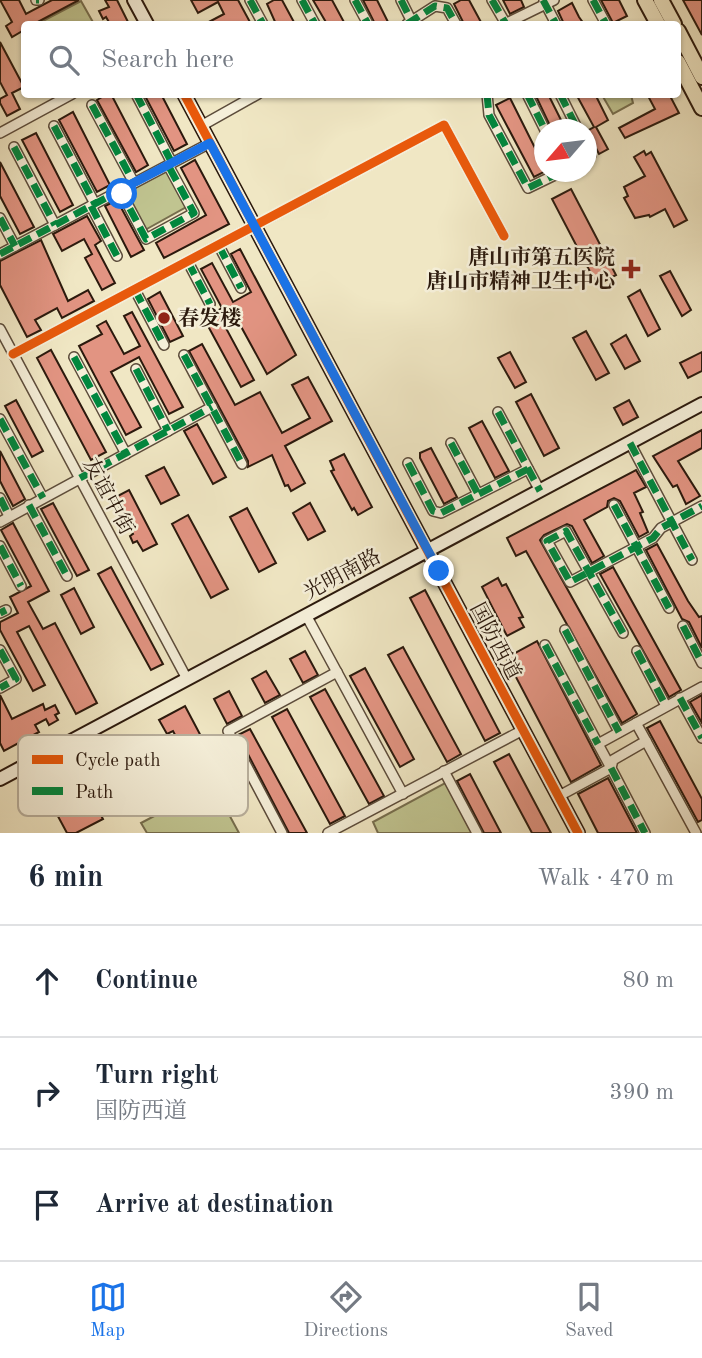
<!DOCTYPE html>
<html lang="en">
<head>
<meta charset="utf-8">
<style>
  :root { --surface:#fff; --page:#f6f6f7; --text:#1f2937; --muted:#747a83; --line:#e0e1e3; --accent:#1a73e8 }
  body { margin:0; font-family:"Old Standard TT","Noto Serif SC",serif; background:var(--page); color:var(--text) }
  .compass { position:absolute; left:534px; top:119px; width:63px; height:63px; border-radius:50%; background:var(--surface); box-shadow:0 2px 5px #0004; rotate:242deg }
  .stop { position:absolute; width:21px; height:21px; margin:-16px; border:5px solid #1a73e8; border-radius:50%; background:#fff }
  .stop.end { background:#1a73e8; border-color:#fff; box-shadow:0 2px 7px #0008 }
  .list { margin:0; padding:0; list-style:none }
  h2 { display:flex; justify-content:space-between; align-items:center; height:91px; margin:0; padding:0 28px; font-size:30px }
  h2 small { font-size:23px; font-weight:400; color:var(--muted) }
  .list li { display:grid; grid-template-columns:46px 1fr auto; gap:21px; align-items:center; box-sizing:border-box; height:112px; padding:0 28px; border-top:2px solid var(--line) }
  .list b { display:block; font-size:26px; white-space:nowrap }
  .list p { margin:0; font-size:23px; white-space:nowrap; color:var(--muted) }
  .list em { font-size:23px; font-style:normal; color:var(--muted) }
  .icon { flex:none; width:38px; height:38px; fill:none; stroke:currentColor; stroke-width:2; stroke-linecap:round; stroke-linejoin:round }
  .map { position:relative; flex:none; width:702px; height:833px; overflow:hidden }
  .search { position:absolute; background:var(--surface); box-shadow:0 2px 5px #0004; left:21px; right:21px; top:21px; height:77px; display:flex; align-items:center; gap:18px; box-sizing:border-box; padding:0 24px; border-radius:7px; color:var(--muted); font-size:26px }
  .sheet { height:427px; background:var(--surface) }
  nav { display:flex; justify-content:space-around; align-items:center; box-sizing:border-box; height:98px; border-top:2px solid var(--line); background:var(--surface); font-size:19px; color:var(--muted) }
  nav a { display:grid; justify-items:center; gap:4px }
  nav .on { color:var(--accent) }
  .map>svg:first-child { display:block }
  .green { fill:#c0c490; stroke:#766e4e; stroke-width:2 }
  .building { fill:#e29482; stroke:#2b190d; stroke-width:2 }
  .lines { fill:none; stroke-linecap:round; stroke-linejoin:round }
  .street-casing { stroke:#5c4c3b; stroke-width:12 }
  .secondary-casing { stroke:#2b190d; stroke-width:16 }
  .primary-casing { stroke:#2b190d; stroke-width:18 }
  .street { stroke:#f5efd9; stroke-width:9 }
  .secondary { stroke:#f5efd9; stroke-width:12 }
  .primary { stroke:#f0e7c4; stroke-width:14 }
  .quiet { stroke:#00873e; stroke-width:7; stroke-dasharray:14 7; stroke-linecap:butt }
  .cycleway-casing { stroke:#f5efd9; stroke-width:13 }
  .cycleway { stroke:#e8590c; stroke-width:9 }
  .route { stroke:#1a73e8; stroke-width:9 }
  .poi-dot { fill:#8f2418; stroke:#f5efd9; stroke-width:2.5 }
  .labels { text-anchor:middle; stroke-width:5; stroke-linejoin:round; paint-order:stroke }
  .poi-label { font-size:21px; font-weight:bold; fill:#2b190d; stroke:#f5efd9; text-anchor:end }
  .street-label { font-size:21px; fill:#2b190d; stroke:#f5efd9 }
  .key { fill:#f5efd9; stroke:#b8af9c; stroke-width:2 }
  .key-label { font-size:19px; fill:#2b190d }
</style>
</head>
<body>
<div class="map">
<svg width="702" height="833" viewBox="0 0 702 833">
  <rect width="100%" height="100%" fill="#f0e7c4"/>
  <filter id="stains"><feTurbulence type="fractalNoise" baseFrequency=".00286" numOctaves="4"/><feColorMatrix values="0 0 0 0 .2 0 0 0 0 .09 0 0 0 0 .02 0 0 0 .5 -.17"/></filter>
  <radialGradient id="worn" r=".72"><stop offset=".6" stop-color="#630" stop-opacity="0"/><stop offset="1" stop-color="#630" stop-opacity=".3"/></radialGradient>
  <g class="green">
    <path d="M81 1 94 24H37Z"/>
    <path d="M602 95H631L633 103 613 114Z"/>
    <path d="M168 169 188 206 145 230 125 193Z"/>
    <path d="M447 782 474 833H378L373 822Z"/>
    <path d="M213 785 239 833H147L141 823Z"/>
  </g>
  <g class="building">
    <path d="M0 0H19L26 14 52 0H79L34 24H24V30L12 37 6 26 12 22Z"/>
    <path d="M105 0H117L129 24H110L106 17 103 19 99 11 109 7Z"/>
    <path d="M191 0H238L251 24H205L224 14 218 2 198 13Z"/>
    <path d="M274 0H282L295 24H276L267 4Z"/>
    <path d="M313 0H332L345 24H327Z"/>
    <path d="M363 0H377L389 24H375Z"/>
    <path d="M461 0H469L482 24H464L454 4Z"/>
    <path d="M503 0H521L524 7 510 14Z"/>
    <path d="M601 0H619L627 16 613 23Z"/>
    <path d="M683 0H702V35Z"/>
    <path d="M572 3 579 17 584 24H564L558 11Z"/>
    <path d="M0 42 24 87 12 93 20 109 7 116 0 103V99L7 95 0 82Z"/>
    <path d="M107 94H111L148 165 136 172 97 100Z"/>
    <path d="M144 94H161L187 144 174 151Z"/>
    <path d="M535 94H548L566 130H552Z"/>
    <path d="M576 94H595L608 120 596 127 608 149 599 154 587 131 594 127Z"/>
    <path d="M647 94H669L679 113 625 138 619 128 655 109Z"/>
    <path d="M510 98 544 166V172L534 177 496 105Z"/>
    <path d="M73 112 110 185 97 192 59 120Z"/>
    <path d="M36 133 73 205 60 212 22 140Z"/>
    <path d="M644 151 646 155 651 152 687 220 674 227 665 209 650 217 649 215 635 218 624 198 628 196 624 187 645 176 634 157Z"/>
    <path d="M195 160 229 224 164 258 156 243 206 215 181 168Z"/>
    <path d="M0 162 34 227 20 234 0 196Z"/>
    <path d="M571 189 616 275 597 285 552 199Z"/>
    <path d="M117 200 144 250 131 257 105 206Z"/>
    <path d="M87 216 101 241 95 245 115 283 102 290 85 258 92 254 84 239 62 251 53 234Z"/>
    <path d="M41 240 68 301 88 290 94 301 62 318 57 308 35 320 41 330 27 337 0 285V261Z"/>
    <path d="M240 249 296 355 267 374 233 312 221 319 254 380 241 387 208 326 205 327 201 320 222 308 201 269 212 263 233 302 251 292 231 254Z"/>
    <path d="M670 271 691 310 682 316 660 276Z"/>
    <path d="M640 290 660 329 648 336 628 297Z"/>
    <path d="M160 292 183 336 170 342 148 299Z"/>
    <path d="M132 312 183 407 169 414 139 357 111 372 141 427 126 435 79 346 102 334 97 326 106 321 124 354 140 346 124 316Z"/>
    <path d="M586 331 609 373 596 380 573 338Z"/>
    <path d="M626 335 640 361 625 369 611 344Z"/>
    <path d="M202 344 235 405 260 392 282 433 310 418 292 385 308 377 332 421 285 446 305 483 291 491 288 485 285 486 272 455 248 467V461L189 351Z"/>
    <path d="M51 350 106 452 91 460 37 358Z"/>
    <path d="M510 352 526 382 515 388 498 358Z"/>
    <path d="M702 352V371L688 378 680 363Z"/>
    <path d="M531 394 559 448 544 456 516 402Z"/>
    <path d="M16 400 43 451 32 457 5 406Z"/>
    <path d="M629 400 638 417 623 425 614 408Z"/>
    <path d="M482 421 509 471 495 478 469 428Z"/>
    <path d="M197 424 226 477 213 484 184 431Z"/>
    <path d="M702 430V448L678 461 700 496 686 504 677 485 673 487 653 456Z"/>
    <path d="M431 448 457 497 444 504 420 458V453Z"/>
    <path d="M0 451 25 499 13 506 0 481Z"/>
    <path d="M344 454 372 507 358 515 354 508 352 510 331 471 334 470 330 461Z"/>
    <path d="M164 467 179 495 161 504 146 476Z"/>
    <path d="M636 470 646 487 634 493 643 512 640 513 648 532 639 537 620 501 614 498 608 501 607 507 584 520 604 556 592 563 572 526 567 524 544 535 540 540 637 714 622 723 526 551 516 556 507 538Z"/>
    <path d="M129 490 157 544 143 551 137 541 133 543 130 536 133 534 123 515 120 517 116 511 120 509 114 498Z"/>
    <path d="M53 503 89 570 77 576 41 509Z"/>
    <path d="M310 503 325 531 308 540 293 513Z"/>
    <path d="M247 508 276 563 259 572 230 517Z"/>
    <path d="M188 515 228 589 211 598 172 524Z"/>
    <path d="M13 523 49 591 28 602 43 629 55 623 97 703 76 714 29 626 17 632 45 685 33 691 0 630V622L18 613 10 597 31 586 1 530Z"/>
    <path d="M657 544 688 601 699 617 702 616V648L689 622 682 619 646 550Z"/>
    <path d="M111 567 163 664 151 670 98 574Z"/>
    <path d="M613 567 681 690 669 697 600 574Z"/>
    <path d="M498 578 502 586 506 584 523 617 519 618 524 627 507 636 482 587Z"/>
    <path d="M74 588 94 627 81 634 61 595Z"/>
    <path d="M425 590 500 733 485 741 410 598Z"/>
    <path d="M537 641 601 765 571 782 506 658Z"/>
    <path d="M403 647 461 754 447 762 388 655Z"/>
    <path d="M305 651 318 675 303 683 290 659Z"/>
    <path d="M365 668 414 759 400 767 350 676Z"/>
    <path d="M266 671 280 695 265 703 252 679Z"/>
    <path d="M325 689 384 796 369 804 310 697Z"/>
    <path d="M229 691 242 716 227 724 214 699Z"/>
    <path d="M0 695 12 719 43 704 45 710 55 705 59 713 55 715 58 720 49 725 46 719 35 725 39 732 4 751 0 743Z"/>
    <path d="M702 695V723L690 702Z"/>
    <path d="M185 706 221 774 195 788 188 773 194 770 173 731 167 734 159 720Z"/>
    <path d="M287 709 345 816 330 824 272 717Z"/>
    <path d="M660 721 702 799V820L698 822 647 728Z"/>
    <path d="M250 729 307 833H289L238 735Z"/>
    <path d="M509 754 551 833H532L494 762Z"/>
    <path d="M74 765 103 819 76 833H67L40 783Z"/>
    <path d="M470 774 501 833H484L457 781Z"/>
    <path d="M608 778 637 833H598L578 794Z"/>
  </g>
  <g class="lines">
    <defs>
      <g id="street">
        <path d="M36 0H39"/>
        <path d="M250 0 263 24"/>
        <path d="M302 0 315 24"/>
        <path d="M355 0 368 24"/>
        <path d="M401 0 412 22"/>
        <path d="M492 0 506 24"/>
        <path d="M593 0 606 24"/>
        <path d="M544 1 556 24"/>
        <path d="M407 24 435 6 447 8 456 24"/>
        <path d="M505 24 554 0"/>
        <path d="M136 94 172 163"/>
        <path d="M487 94 489 115 528 188 561 172"/>
        <path d="M527 94 545 130"/>
        <path d="M560 94 578 130"/>
        <path d="M92 105 134 183"/>
        <path d="M54 126 95 204"/>
        <path d="M201 126 258 94"/>
        <path d="M0 133 72 94"/>
        <path d="M586 146 591 155 586 157"/>
        <path d="M14 147 55 225"/>
        <path d="M120 190 146 239 194 213 168 165"/>
        <path d="M91 206 117 256"/>
        <path d="M0 218 15 246"/>
        <path d="M219 246 241 288"/>
        <path d="M0 254 210 143"/>
        <path d="M188 262 210 304"/>
        <path d="M135 290 164 345"/>
        <path d="M0 329 187 679"/>
        <path d="M13 354 444 125 504 236"/>
        <path d="M184 355 242 464"/>
        <path d="M74 357 126 454"/>
        <path d="M136 369 168 431"/>
        <path d="M498 412 540 491"/>
        <path d="M0 419 43 498"/>
        <path d="M451 443 478 494"/>
        <path d="M630 443 692 560"/>
        <path d="M408 463 433 511 441 513 528 469"/>
        <path d="M0 498 9 516"/>
        <path d="M29 505 67 576"/>
        <path d="M614 505 669 608"/>
        <path d="M0 522 212 407"/>
        <path d="M0 546 21 586"/>
        <path d="M0 613 6 610"/>
        <path d="M306 615 403 794"/>
        <path d="M683 626 702 663"/>
        <path d="M565 630 619 732"/>
        <path d="M623 633 566 531 547 541 570 582 653 538 661 528 702 506"/>
        <path d="M545 645 598 744"/>
        <path d="M0 650 16 679 0 688"/>
        <path d="M637 651 666 706"/>
        <path d="M680 698 702 738"/>
        <path d="M636 723 646 741 613 760 611 768 645 833"/>
        <path d="M646 741 696 833"/>
        <path d="M444 771 477 833"/>
        <path d="M559 796 611 768 598 744 702 687"/>
        <path d="M282 833 228 731 337 672"/>
        <path d="M328 833 523 730"/>
      </g>
      <g id="secondary">
        <path d="M134 0 147 24"/>
        <path d="M184 94 578 833"/>
        <path d="M0 779 702 404"/>
      </g>
      <g id="primary">
        <path d="M645 0 658 24"/>
        <path d="M661 0 674 24"/>
        <path d="M678 31 702 77"/>
        <path d="M678 62 702 108"/>
      </g>
    </defs>
    <use href="#street" class="street-casing"/>
    <use href="#secondary" class="secondary-casing"/>
    <use href="#primary" class="primary-casing"/>
    <use href="#street" class="street"/>
    <use href="#secondary" class="secondary"/>
    <use href="#primary" class="primary"/>
    <g class="quiet">
      <path d="M36 0H39"/>
      <path d="M250 0 263 24"/>
      <path d="M302 0 315 24"/>
      <path d="M355 0 368 24"/>
      <path d="M401 0 412 22"/>
      <path d="M492 0 506 24"/>
      <path d="M543 0 556 24"/>
      <path d="M593 0 606 24"/>
      <path d="M407 24 435 6 447 8 456 24"/>
      <path d="M136 94 172 163"/>
      <path d="M487 94 489 115 528 188 561 172"/>
      <path d="M527 94 545 130"/>
      <path d="M560 94 578 130"/>
      <path d="M92 105 134 183"/>
      <path d="M54 126 95 204"/>
      <path d="M586 146 591 155 586 157"/>
      <path d="M14 147 55 225"/>
      <path d="M120 190 146 239 194 213 168 165"/>
      <path d="M91 206 117 256"/>
      <path d="M0 218 15 246"/>
      <path d="M219 246 241 288"/>
      <path d="M0 254 210 143"/>
      <path d="M188 262 210 304"/>
      <path d="M135 290 164 345"/>
      <path d="M184 355 242 464"/>
      <path d="M74 357 126 454"/>
      <path d="M136 369 168 431"/>
      <path d="M498 412 540 491"/>
      <path d="M0 419 43 498"/>
      <path d="M451 443 478 494"/>
      <path d="M630 443 692 560"/>
      <path d="M408 463 433 511 441 513 528 469"/>
      <path d="M80 478 212 407"/>
      <path d="M0 498 9 516"/>
      <path d="M29 505 67 576"/>
      <path d="M614 505 669 608"/>
      <path d="M0 546 21 586"/>
      <path d="M0 613 6 610"/>
      <path d="M683 626 702 663"/>
      <path d="M565 630 619 732"/>
      <path d="M623 633 566 531 547 541 570 582 653 538 661 528 702 506"/>
      <path d="M545 645 598 744"/>
      <path d="M0 650 16 679 0 688"/>
      <path d="M637 651 666 706"/>
      <path d="M680 698 702 738"/>
      <path d="M611 768 645 833"/>
    </g>
    <defs>
      <g id="cycleway">
        <path d="M184 94 578 833"/>
        <path d="M13 354 444 125 504 236"/>
      </g>
    </defs>
    <use href="#cycleway" class="cycleway-casing"/>
    <use href="#cycleway" class="cycleway"/>
  </g>
  <g class="lines">
    <path class="route" d="M122 194 120 190 210 143 439 571"/>
  </g>
  <g class="poi-dot">
    <path d="M627.5 258.5h7v7h7v7h-7v7h-7v-7h-7v-7h7z"/>
    <circle cx="164" cy="318" r="7"/>
  </g>
  <g class="labels">
    <g class="poi-label">
      <text x="615" y="264">唐山市第五医院<tspan x="615" dy="24">唐山市精神卫生中心</tspan></text>
      <text x="178" y="325" text-anchor="start">春发楼</text>
    </g>
    <g class="street-label">
      <text transform="translate(109 496) rotate(62)" y="7">友谊中街</text>
      <text transform="translate(342 574) rotate(-28)" y="7">光明南路</text>
      <text transform="translate(496 641) rotate(62)" y="7">国防西道</text>
    </g>
  </g>
  <rect x="18" y="735" width="230" height="81" rx="10" class="key"/>
  <rect x="32" y="755" width="31" height="9" fill="#e8590c"/>
  <rect x="32" y="787" width="31" height="8" fill="#00873e"/>
  <g class="key-label">
    <text x="75" y="766">Cycle path</text>
    <text x="75" y="798">Path</text>
  </g>
  <rect width="100%" height="100%" filter="url(#stains)"/>
  <rect width="100%" height="100%" fill="url(#worn)"/>
</svg>
<svg class="compass" viewBox="-18 -18 36 36"><path d="M0-13l5 13h-10z" fill="#e53935"/><path d="M0 13l5-13h-10z" fill="#747a83"/></svg>
<div class="stop" style="left:122px;top:194px"></div>
<div class="stop end" style="left:439px;top:571px"></div>
<div class="search"><svg class="icon" aria-label="search" viewBox="0 0 24 24"><circle cx="10" cy="10" r="6"/><path d="M15 15l6 6"/></svg>Search here</div>
</div>
<section class="sheet">
<h2>6 min<small>Walk · 470 m</small></h2>
<ul class="list">
<li><svg class="icon" aria-label="ahead" viewBox="0 0 24 24"><path d="M12 20V5M6 11l6-6 6 6"/></svg><div><b>Continue</b></div><em>80 m</em></li>
<li><svg class="icon" aria-label="right" viewBox="0 0 24 24"><path d="M7 20v-9h11M14 6l5 5-5 5"/></svg><div><b>Turn right</b><p>国防西道</p></div><em>390 m</em></li>
<li><svg class="icon" aria-label="arrive" viewBox="0 0 24 24"><path d="M6 21V4h12l-3 4 3 4H6"/></svg><div><b>Arrive at destination</b></div></li>
</ul>
</section>
<nav>
<a class="on"><svg class="icon" aria-label="map" viewBox="0 0 24 24"><path d="M3 6l6-2 6 2 6-2v14l-6 2-6-2-6 2zM9 4v14M15 6v14"/></svg>Map</a>
<a><svg class="icon" aria-label="directions" viewBox="0 0 24 24"><path d="M12 3l9 9-9 9-9-9zM9 14v-3h6M13 9l2 2-2 2"/></svg>Directions</a>
<a><svg class="icon" aria-label="saved" viewBox="0 0 24 24"><path d="M7 4h10v16l-5-4-5 4z"/></svg>Saved</a>
</nav>
</body>
</html>
